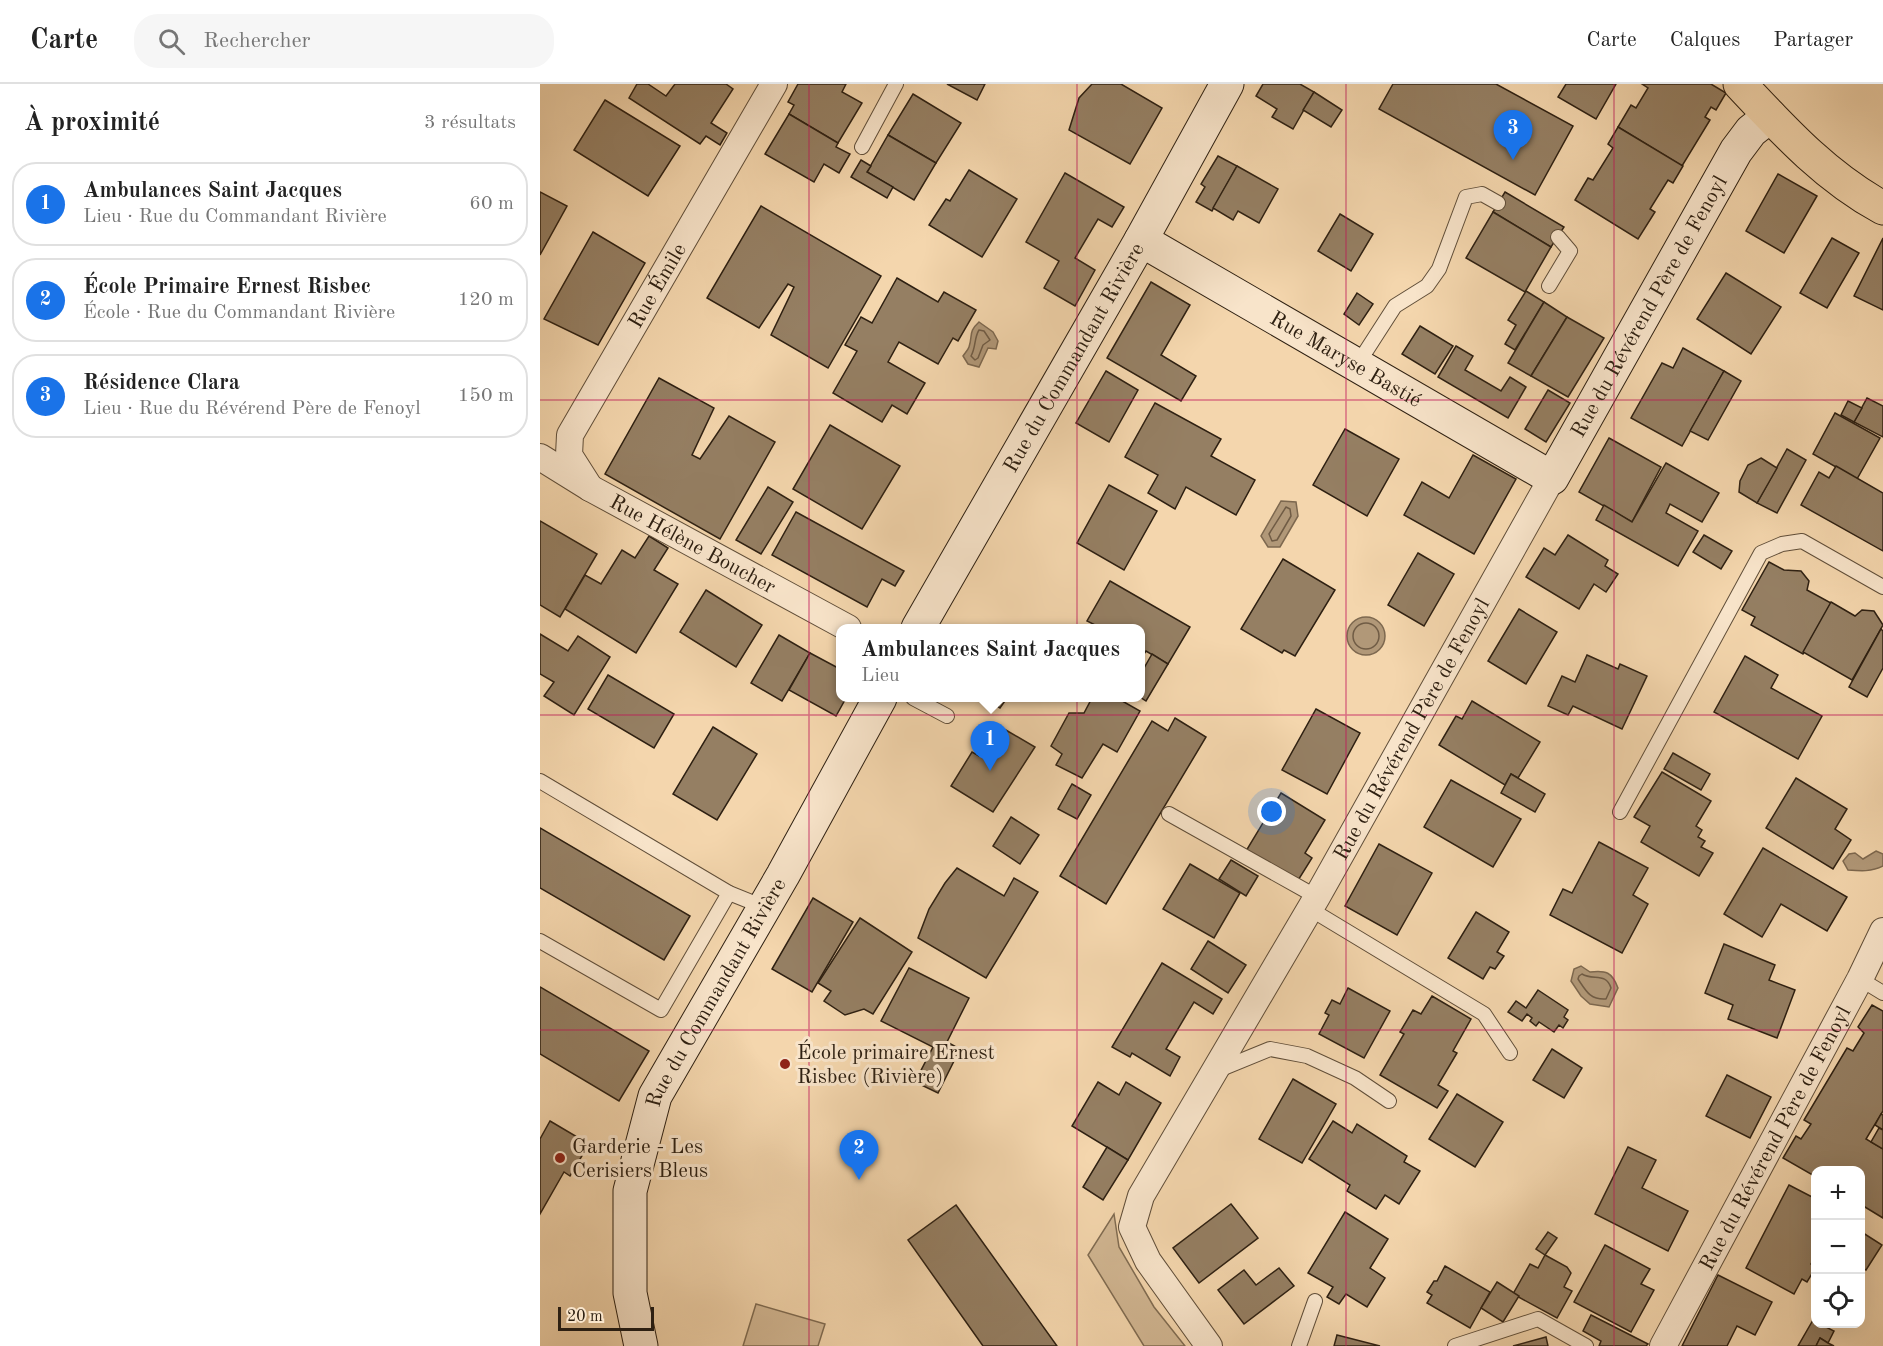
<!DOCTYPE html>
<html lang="fr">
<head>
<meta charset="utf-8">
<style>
  :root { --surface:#fff; --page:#f6f6f6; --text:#222; --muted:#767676; --line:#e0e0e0; --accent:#1a73e8 }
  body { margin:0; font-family:"Old Standard TT",serif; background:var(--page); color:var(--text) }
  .controls { position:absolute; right:18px; bottom:18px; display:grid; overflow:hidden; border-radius:12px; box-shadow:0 6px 24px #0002 }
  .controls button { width:54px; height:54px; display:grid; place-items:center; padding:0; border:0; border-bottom:2px solid var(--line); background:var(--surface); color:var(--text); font:30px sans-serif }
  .scale { position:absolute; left:18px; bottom:15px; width:96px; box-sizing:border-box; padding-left:6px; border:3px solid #2e2012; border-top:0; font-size:16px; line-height:21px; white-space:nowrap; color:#2e2012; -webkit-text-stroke:4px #f8e4ca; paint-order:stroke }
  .you { position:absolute; left:732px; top:728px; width:21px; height:21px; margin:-15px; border:4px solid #fff; border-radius:50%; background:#1a73e8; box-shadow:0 0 0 9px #1a73e833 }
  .badge { display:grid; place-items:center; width:39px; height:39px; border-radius:50%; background:var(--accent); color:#fff; font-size:20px; font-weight:700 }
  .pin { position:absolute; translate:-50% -50px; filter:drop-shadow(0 2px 3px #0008) }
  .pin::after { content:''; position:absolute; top:32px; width:21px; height:18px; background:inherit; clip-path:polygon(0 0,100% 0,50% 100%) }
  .popup { position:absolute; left:296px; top:540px; width:309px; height:78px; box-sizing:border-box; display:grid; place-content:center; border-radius:12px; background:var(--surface); filter:drop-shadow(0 2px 4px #0005); font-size:20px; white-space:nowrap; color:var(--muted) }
  .popup b { font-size:22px; color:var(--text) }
  .popup::after { content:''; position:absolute; left:50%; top:100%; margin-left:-12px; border:12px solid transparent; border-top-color:var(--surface) }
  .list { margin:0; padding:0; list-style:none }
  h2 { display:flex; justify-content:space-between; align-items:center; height:78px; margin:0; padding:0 24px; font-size:26px }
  h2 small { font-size:20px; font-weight:400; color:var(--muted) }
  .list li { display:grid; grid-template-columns:39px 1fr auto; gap:18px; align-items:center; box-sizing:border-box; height:84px; margin:0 12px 12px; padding:0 12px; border:2px solid var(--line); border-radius:24px }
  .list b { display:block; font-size:22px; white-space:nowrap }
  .list p { margin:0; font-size:20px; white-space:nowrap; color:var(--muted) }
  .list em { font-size:20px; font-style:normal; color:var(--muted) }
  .icon { flex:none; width:33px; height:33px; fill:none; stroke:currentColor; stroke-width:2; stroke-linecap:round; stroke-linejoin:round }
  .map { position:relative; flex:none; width:1343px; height:1262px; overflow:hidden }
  header { display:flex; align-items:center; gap:36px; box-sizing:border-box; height:84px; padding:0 30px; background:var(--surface); border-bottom:2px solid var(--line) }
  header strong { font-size:28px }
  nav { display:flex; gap:33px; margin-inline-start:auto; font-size:21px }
  .search { width:420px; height:54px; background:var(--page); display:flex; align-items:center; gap:15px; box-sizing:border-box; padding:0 21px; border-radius:24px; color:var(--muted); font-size:22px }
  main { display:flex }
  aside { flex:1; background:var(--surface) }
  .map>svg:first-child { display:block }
  .green { fill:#d2b793; stroke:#806c52; stroke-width:1.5 }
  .water { fill:#b19878; stroke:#7d684f; stroke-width:1.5 }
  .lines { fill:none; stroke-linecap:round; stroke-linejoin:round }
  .shore { stroke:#705c45; stroke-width:1.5 }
  .building { fill:#957f63; stroke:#2e2012; stroke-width:1.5 }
  .lane-casing { stroke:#604e39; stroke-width:16 }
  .street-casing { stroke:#604e39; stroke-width:28 }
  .secondary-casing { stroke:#2e2012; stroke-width:35 }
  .primary-casing { stroke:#2e2012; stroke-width:35 }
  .lane { stroke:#f8e4ca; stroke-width:14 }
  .street { stroke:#f8e4ca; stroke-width:26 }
  .secondary { stroke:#f8e4ca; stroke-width:33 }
  .primary { stroke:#f4d6ad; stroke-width:33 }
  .grid { fill:none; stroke:#c2185b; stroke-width:1.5; stroke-opacity:0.55 }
  .poi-dot { fill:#8f2418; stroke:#f8e4ca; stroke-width:2 }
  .labels { text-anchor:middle; stroke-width:6; stroke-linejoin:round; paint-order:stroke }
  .street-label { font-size:21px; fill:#2e2012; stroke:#f8e4ca }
  .poi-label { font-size:21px; fill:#2e2012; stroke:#f8e4ca; text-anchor:start }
</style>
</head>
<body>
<header>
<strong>Carte</strong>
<div class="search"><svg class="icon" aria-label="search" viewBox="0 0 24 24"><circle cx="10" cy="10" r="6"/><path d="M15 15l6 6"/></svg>Rechercher</div>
<nav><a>Carte</a><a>Calques</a><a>Partager</a></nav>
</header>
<main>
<aside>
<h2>À proximité<small>3 résultats</small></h2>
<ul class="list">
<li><span class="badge">1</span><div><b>Ambulances Saint Jacques</b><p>Lieu · Rue du Commandant Rivière</p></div><em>60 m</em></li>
<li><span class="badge">2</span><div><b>École Primaire Ernest Risbec</b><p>École · Rue du Commandant Rivière</p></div><em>120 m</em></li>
<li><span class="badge">3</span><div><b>Résidence Clara</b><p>Lieu · Rue du Révérend Père de Fenoyl</p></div><em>150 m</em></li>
</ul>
</aside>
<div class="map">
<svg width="1343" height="1262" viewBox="0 0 1343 1262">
  <rect width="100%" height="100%" fill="#f4d6ad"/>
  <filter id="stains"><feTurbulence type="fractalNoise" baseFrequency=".00333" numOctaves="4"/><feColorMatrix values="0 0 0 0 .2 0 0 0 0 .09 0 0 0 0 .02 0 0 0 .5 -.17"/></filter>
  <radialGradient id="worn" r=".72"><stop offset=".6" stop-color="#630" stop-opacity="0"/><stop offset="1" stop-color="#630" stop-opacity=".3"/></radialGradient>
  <g class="green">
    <path d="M574 1130 579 1163 614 1223 645 1262H604L548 1171Z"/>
    <path d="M216 1220 285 1240 278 1262H203Z"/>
  </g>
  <g class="water">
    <path d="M439 238 453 248 458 257 456 265 448 264 439 283 428 280 423 272C425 269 428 266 429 263 433 251 428 248 439 238Z"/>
    <path d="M741 417 756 418 758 432 740 463H728L721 452Z"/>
    <circle cx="826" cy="552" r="19"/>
    <path d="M1336 767 1343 770V782C1332 788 1320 787 1308 786L1303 777 1309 770 1315 769 1323 775Z"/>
    <path d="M1041 882 1050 888C1066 886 1072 888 1078 904L1069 923 1050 920 1041 912 1031 897 1034 885Z"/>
  </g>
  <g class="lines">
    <g class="shore">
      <path d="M439 246 444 247 450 256 443 261 438 274 435 276 431 272C436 263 434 254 439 246Z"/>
      <path d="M746 423 750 425 751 432 737 456 732 457 729 450Z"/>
      <circle cx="826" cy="552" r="13"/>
      <path d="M1042 890C1053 897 1066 888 1071 904L1066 915C1050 916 1046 907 1038 895L1039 892Z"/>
    </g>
  </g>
  <g class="building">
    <path d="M97 0H108L126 12 135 0H186L193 5 171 39 187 49 180 61 166 52 160 60 89 14Z"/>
    <path d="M258 0H306L302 8 322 19 298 59 249 30 254 21 248 18Z"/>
    <path d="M407 0H445L437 16Z"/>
    <path d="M552 0H581L622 24 590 80 529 46 539 14Z"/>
    <path d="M723 0H760L774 8 753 45 732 33 737 25 716 12Z"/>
    <path d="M853 0H956L1033 42 995 111 839 25Z"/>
    <path d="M1026 0H1076L1056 35 1018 13Z"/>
    <path d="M1102 0H1171L1186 9 1176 26 1171 23 1165 33 1170 36 1142 82 1078 43 1091 21 1096 24 1108 4Z"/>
    <path d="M774 8 802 26 791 43 763 26Z"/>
    <path d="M373 10 421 39 396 79 348 51Z"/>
    <path d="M65 16 140 62 108 112 34 66Z"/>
    <path d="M249 30 298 59 296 63 310 70 299 89 284 80 274 98 225 70Z"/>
    <path d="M1078 43 1143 82 1133 99 1128 96 1110 125 1115 128 1098 155 1035 116 1048 94 1053 96 1073 64 1068 60Z"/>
    <path d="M348 51 396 79 374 116 327 88Z"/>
    <path d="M678 72 697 82 672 127 656 118 665 103 661 100Z"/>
    <path d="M321 76 331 82 327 88 353 103 347 114 311 93Z"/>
    <path d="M697 82 738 105 719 139 698 127 693 136 673 124Z"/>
    <path d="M429 86 477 115 442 173 389 141 406 115 410 117Z"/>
    <path d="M525 89 584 123 572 143 558 135 535 174 555 186 535 222 504 204 519 177 486 158Z"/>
    <path d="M1238 90 1277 112 1244 169 1206 147Z"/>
    <path d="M0 108 27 122 0 171Z"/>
    <path d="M965 108 1024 143 1011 163 953 128Z"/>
    <path d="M221 122 341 192 288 284 231 251 254 203 248 200 219 244 167 214Z"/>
    <path d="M953 128 1011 163 985 208 926 174Z"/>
    <path d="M800 130 833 150 811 187 778 167Z"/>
    <path d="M53 148 105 179 58 261 4 235Z"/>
    <path d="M1292 154 1319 169 1287 224 1260 209Z"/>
    <path d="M1343 154V226L1314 212Z"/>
    <path d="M1186 189 1241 223 1211 270 1157 235Z"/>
    <path d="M357 194 398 218 404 208 436 226 418 257 413 254 398 280 359 258 348 278 385 299 367 330 352 321 342 338 293 309 317 267 305 261 321 233 332 239Z"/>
    <path d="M611 198 650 221 621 271 656 292 641 317 567 274Z"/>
    <path d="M986 207 1004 218 975 266 965 260 976 241 968 236Z"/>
    <path d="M817 209 833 220 819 241 804 230Z"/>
    <path d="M1004 218 1027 233 991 292 968 279Z"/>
    <path d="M1027 233 1064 254 1028 313 991 292Z"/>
    <path d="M880 242 913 262 895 290 862 270Z"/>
    <path d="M916 262 933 272 925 286 961 307 970 293 986 303 968 334 898 293Z"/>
    <path d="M1143 264 1184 287 1142 362 1091 334 1122 279 1133 284Z"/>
    <path d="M566 287 598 306 569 358 536 339Z"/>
    <path d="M1184 287 1201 297 1168 356 1150 347Z"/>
    <path d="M119 294 174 324 152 371 160 375 189 332 235 358 180 455 65 390Z"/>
    <path d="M1008 306 1030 319 1006 358 985 345Z"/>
    <path d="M1327 314 1343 322V353L1314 338Z"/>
    <path d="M1308 317 1322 324 1314 338 1301 331Z"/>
    <path d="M615 319 681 355 671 372 715 396 696 431 646 403 635 425 608 409 618 391 585 373Z"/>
    <path d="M1295 329 1340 354 1317 395 1273 370Z"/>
    <path d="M290 341 360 382 322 445 253 405Z"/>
    <path d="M805 345 859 375 827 432 773 401Z"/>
    <path d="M1069 354 1121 383 1092 438 1039 408Z"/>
    <path d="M1247 365 1266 376 1237 429 1217 419Z"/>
    <path d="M933 371 976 395 934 470 864 431 882 398 909 414Z"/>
    <path d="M1221 374 1237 384 1217 419 1199 408 1200 397 1208 381Z"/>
    <path d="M1126 379 1179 409 1162 438 1130 420 1126 429 1158 447 1138 482 1056 436 1064 421 1092 438Z"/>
    <path d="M1296 382 1343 409V467L1261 421 1279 388 1289 394Z"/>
    <path d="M569 401 617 427 584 486 537 459Z"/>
    <path d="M228 403 253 418 221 470 196 456Z"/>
    <path d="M256 428 364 487 355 502 342 495 327 523 232 471Z"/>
    <path d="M0 437 57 470 20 533 0 521Z"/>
    <path d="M1028 451 1068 476 1065 482 1078 490 1066 508 1054 500 1039 525 986 493 1004 464 1015 471Z"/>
    <path d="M1164 451 1192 467 1181 485 1153 468Z"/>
    <path d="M109 452 128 464 114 486 138 500 96 569 25 525 45 491 61 500 82 466 95 474Z"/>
    <path d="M878 469 914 490 884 542 848 521Z"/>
    <path d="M743 475 795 506 755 572 744 566 742 569 701 545Z"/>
    <path d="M1229 478 1244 486 1261 487 1269 497 1267 506 1291 519 1263 570 1211 541 1215 533 1202 526Z"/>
    <path d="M570 497 650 543 628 580 606 567 602 573 600 572V544H561L547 537Z"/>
    <path d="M166 506 222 541 196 583 140 548Z"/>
    <path d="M1291 518 1315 532 1322 526 1334 527 1343 541 1312 596 1263 568Z"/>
    <path d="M979 525 1017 548 986 600 948 577Z"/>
    <path d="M1341 545 1343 547V584L1327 613 1309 603Z"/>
    <path d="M0 550 28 567 38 552 70 573 34 631 4 612 14 598 0 590Z"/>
    <path d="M239 551 270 569 242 617 211 599Z"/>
    <path d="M270 569 300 585V614H306L296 632 249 606Z"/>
    <path d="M612 570 628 580 606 617 600 613V582L604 584Z"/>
    <path d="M1047 571 1078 585 1080 580 1107 592 1082 645 1033 622 1028 631 1008 622 1022 592 1035 598Z"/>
    <path d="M1205 572 1238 591 1231 604 1282 632 1258 675 1174 628Z"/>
    <path d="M68 591 134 630 114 664 48 625Z"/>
    <path d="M444 614H467L460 624Z"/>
    <path d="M552 614H577L600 627 577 668 563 660 542 694 516 681 522 670 511 662 529 629H544Z"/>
    <path d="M932 617 1000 658 978 694 971 690 965 701 899 661 916 632 922 635Z"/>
    <path d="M776 625 820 649 787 710 742 686Z"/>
    <path d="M635 634 666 653 566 820 520 792 612 637 628 647Z"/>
    <path d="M173 643 217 670 177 736 133 710Z"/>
    <path d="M464 645 495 663 453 728 411 702 432 668 439 672 451 653 458 657Z"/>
    <path d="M1133 669 1170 690 1161 706 1124 685Z"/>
    <path d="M1122 688 1171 717 1156 742 1162 746 1158 753 1165 757 1161 763 1173 769 1159 792 1101 758 1110 742 1094 733Z"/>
    <path d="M971 690 1005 710 995 728 961 709Z"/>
    <path d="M1256 694 1307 725 1295 745 1311 756 1293 785 1226 744Z"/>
    <path d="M911 696 981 735 953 783 884 743Z"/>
    <path d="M532 700 551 711 537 735 518 725Z"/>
    <path d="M741 709 785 736 765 769 772 774 757 798 706 767Z"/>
    <path d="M471 733 499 751 480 780 453 762Z"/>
    <path d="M0 744 150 832 124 876 0 804Z"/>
    <path d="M1059 758 1108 784 1093 811 1108 820 1082 869 1010 831 1023 805 1032 809Z"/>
    <path d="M839 760 892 789 857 851 805 822Z"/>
    <path d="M1223 764 1307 813 1287 847 1241 820 1222 853 1184 830Z"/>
    <path d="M691 776 718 792 706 812 679 795Z"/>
    <path d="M650 780 700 809 674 854 623 825Z"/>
    <path d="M417 784 464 812 474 794 498 808 446 894 378 854 389 825 405 799Z"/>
    <path d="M273 814 313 838 272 908 232 885Z"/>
    <path d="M936 828 969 848 957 868 964 872 955 885 950 883 943 895 908 874Z"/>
    <path d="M320 834 372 868 333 930 324 925 305 931 284 917 291 907 278 899Z"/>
    <path d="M668 857 706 881 688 909 651 885Z"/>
    <path d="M1184 860 1235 881 1229 896 1255 906 1237 954 1188 935 1193 921 1165 909Z"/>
    <path d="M622 879 682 915 673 930 654 918 626 965 640 973 630 992 592 969 590 973 572 963Z"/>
    <path d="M369 884 429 914 407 958 420 965 398 1009 375 998 393 963 341 937Z"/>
    <path d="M0 903 109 967 79 1017 0 970Z"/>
    <path d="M808 904 850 927 824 974 779 950 789 931 785 929 792 916 800 920Z"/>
    <path d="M998 906 1028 926 1024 933 1028 936 1023 944 1019 941 1014 948 999 938 996 942 990 937 992 934 987 930 982 937 968 928 976 917 986 924Z"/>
    <path d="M892 912 931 935 913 967 917 969 898 1001 908 1007 897 1024 840 991 864 950 860 948 873 926 881 930Z"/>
    <path d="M1332 921 1343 927V1027L1326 1055 1343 1065V1134L1320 1120V1086H1276V1093L1243 1074 1256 1052 1261 1055 1271 1040 1264 1036 1307 964 1313 967 1324 949 1318 943Z"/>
    <path d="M1012 965 1042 984 1024 1014 993 996Z"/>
    <path d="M1187 991 1231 1013 1210 1054 1166 1032Z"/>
    <path d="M753 995 796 1020 762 1079 719 1055Z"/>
    <path d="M558 998 579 1011 586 998 621 1019 588 1076 532 1042Z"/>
    <path d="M917 1010 963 1038 935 1083 889 1055Z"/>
    <path d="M1341 1030 1343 1031V1046L1335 1041Z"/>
    <path d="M10 1037 49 1060 30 1092 24 1088 0 1130V1055Z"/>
    <path d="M793 1037 812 1049 817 1040 867 1072 864 1078 880 1087 859 1120 845 1111 836 1125 807 1107 810 1101 769 1075Z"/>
    <path d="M1339 1044 1343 1046V1065L1331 1058Z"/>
    <path d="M567 1063 588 1076 563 1116 543 1103Z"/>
    <path d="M1088 1063 1116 1076 1102 1104 1148 1127 1128 1167 1055 1130Z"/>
    <path d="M1249 1101 1276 1115V1171L1271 1180 1276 1183 1267 1198 1262 1195 1254 1210 1206 1184Z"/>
    <path d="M691 1120 718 1154 659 1199 633 1164Z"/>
    <path d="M416 1121 517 1262H443L368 1156Z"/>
    <path d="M805 1128 848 1155 830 1184 845 1194 827 1223 806 1210 799 1220 787 1213 793 1203 768 1189Z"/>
    <path d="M1320 1147 1342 1161 1326 1186 1320 1183Z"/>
    <path d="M1008 1148 1017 1154 1005 1171 996 1165Z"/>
    <path d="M1065 1161 1110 1185 1101 1200 1114 1206 1091 1248 1034 1218Z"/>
    <path d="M1005 1171 1027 1183 1031 1189 1024 1203 1032 1207 1017 1234 973 1210 990 1180 998 1184Z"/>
    <path d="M905 1182 950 1208 930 1244 887 1219 892 1211 887 1208 894 1197H897Z"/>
    <path d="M739 1184 754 1202 704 1240 678 1206 704 1186 716 1201Z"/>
    <path d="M1178 1191 1232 1218 1215 1251 1197 1242 1187 1262H1142Z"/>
    <path d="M957 1198 979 1212 963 1238 941 1224Z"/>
    <path d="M1051 1231 1108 1260 1106 1262H1059L1061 1257 1043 1247Z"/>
    <path d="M1273 1236 1276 1240H1280L1294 1247 1288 1259 1280 1254 1276 1262H1258Z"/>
    <path d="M797 1251 840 1262H794Z"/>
    <path d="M1006 1253 1008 1262H973Z"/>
    <path d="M1280 1254 1288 1259 1294 1262H1276Z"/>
  </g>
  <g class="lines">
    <defs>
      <g id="lane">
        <path d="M322 63 356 0"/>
        <path d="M1009 202 1030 167 1018 153"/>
        <path d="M817 281 855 222 887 202 899 185 926 113 942 110 958 119"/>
        <path d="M373 614 407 632"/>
        <path d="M0 697 189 809 224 823"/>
        <path d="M1080 728 1221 469 1242 460 1262 457 1343 503"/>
        <path d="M629 730 777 813"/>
        <path d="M770 825 944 930 970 969"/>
        <path d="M0 857 121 926 189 809"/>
        <path d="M1320 895 1343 909"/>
        <path d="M676 987 730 965 767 972 815 994 849 1017"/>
        <path d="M759 1262 775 1217"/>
        <path d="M915 1262 998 1235 1046 1262"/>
      </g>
      <g id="street">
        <path id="s1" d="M0 373 50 404 308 544"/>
        <path id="s2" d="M50 404 29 371 30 351 234 0"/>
        <path id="s3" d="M669 1262 608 1177 592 1143 601 1112 777 813 1012 394"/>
        <path id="s4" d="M1123 1262 1320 895 1343 847"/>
      </g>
      <g id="secondary">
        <path id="s5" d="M601 156 1012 394 1196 67 1211 47 1230 32"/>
        <path id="s6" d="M378 544 601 156 687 0"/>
        <path id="s7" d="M101 1262 90 1209V1107L115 1012 243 791 340 614"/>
      </g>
      <path id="primary" d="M1200 0C1244 47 1286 93 1343 124"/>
    </defs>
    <use href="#lane" class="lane-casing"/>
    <use href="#street" class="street-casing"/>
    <use href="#secondary" class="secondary-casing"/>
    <use href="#primary" class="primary-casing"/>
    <use href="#lane" class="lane"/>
    <use href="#street" class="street"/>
    <use href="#secondary" class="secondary"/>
    <use href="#primary" class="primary"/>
  </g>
  <path class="grid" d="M269 0V1262M537 0V1262M806 0V1262M1074 0V1262M0 316H1343M0 631H1343M0 946H1343"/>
  <g class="poi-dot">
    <circle cx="245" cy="980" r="6"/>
    <circle cx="20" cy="1074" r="6"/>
  </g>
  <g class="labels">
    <g class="street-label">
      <text dy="7" stroke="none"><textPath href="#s2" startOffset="232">Rue Émile</textPath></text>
      <text dy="7" stroke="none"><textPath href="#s5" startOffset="672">Rue du Révérend Père de Fenoyl</textPath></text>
      <text dy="7" stroke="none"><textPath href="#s6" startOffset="312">Rue du Commandant Rivière</textPath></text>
      <text dy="7" stroke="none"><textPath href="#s5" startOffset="237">Rue Maryse Bastié</textPath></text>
      <text dy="7" stroke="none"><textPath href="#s1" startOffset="176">Rue Hélène Boucher</textPath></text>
      <text dy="7" stroke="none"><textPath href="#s3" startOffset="714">Rue du Révérend Père de Fenoyl</textPath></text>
      <text dy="7" stroke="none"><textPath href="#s7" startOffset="374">Rue du Commandant Rivière</textPath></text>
      <text dy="7" stroke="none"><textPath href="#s4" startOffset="236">Rue du Révérend Père de Fenoyl</textPath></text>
    </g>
    <g class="poi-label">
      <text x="257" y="975">École primaire Ernest<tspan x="257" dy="24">Risbec (Rivière)</tspan></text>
      <text x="32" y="1069">Garderie - Les<tspan x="32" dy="24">Cerisiers Bleus</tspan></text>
    </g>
  </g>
  <rect width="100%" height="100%" filter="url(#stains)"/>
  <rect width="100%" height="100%" fill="url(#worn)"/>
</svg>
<div class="controls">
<button>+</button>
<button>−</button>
<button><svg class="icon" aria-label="locate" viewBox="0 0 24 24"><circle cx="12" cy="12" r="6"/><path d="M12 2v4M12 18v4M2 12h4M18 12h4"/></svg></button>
</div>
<div class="scale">20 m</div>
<div class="you"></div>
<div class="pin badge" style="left:450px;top:687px">1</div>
<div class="popup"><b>Ambulances Saint Jacques</b>Lieu</div>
<div class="pin badge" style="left:319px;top:1096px">2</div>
<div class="pin badge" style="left:973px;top:76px">3</div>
</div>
</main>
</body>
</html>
